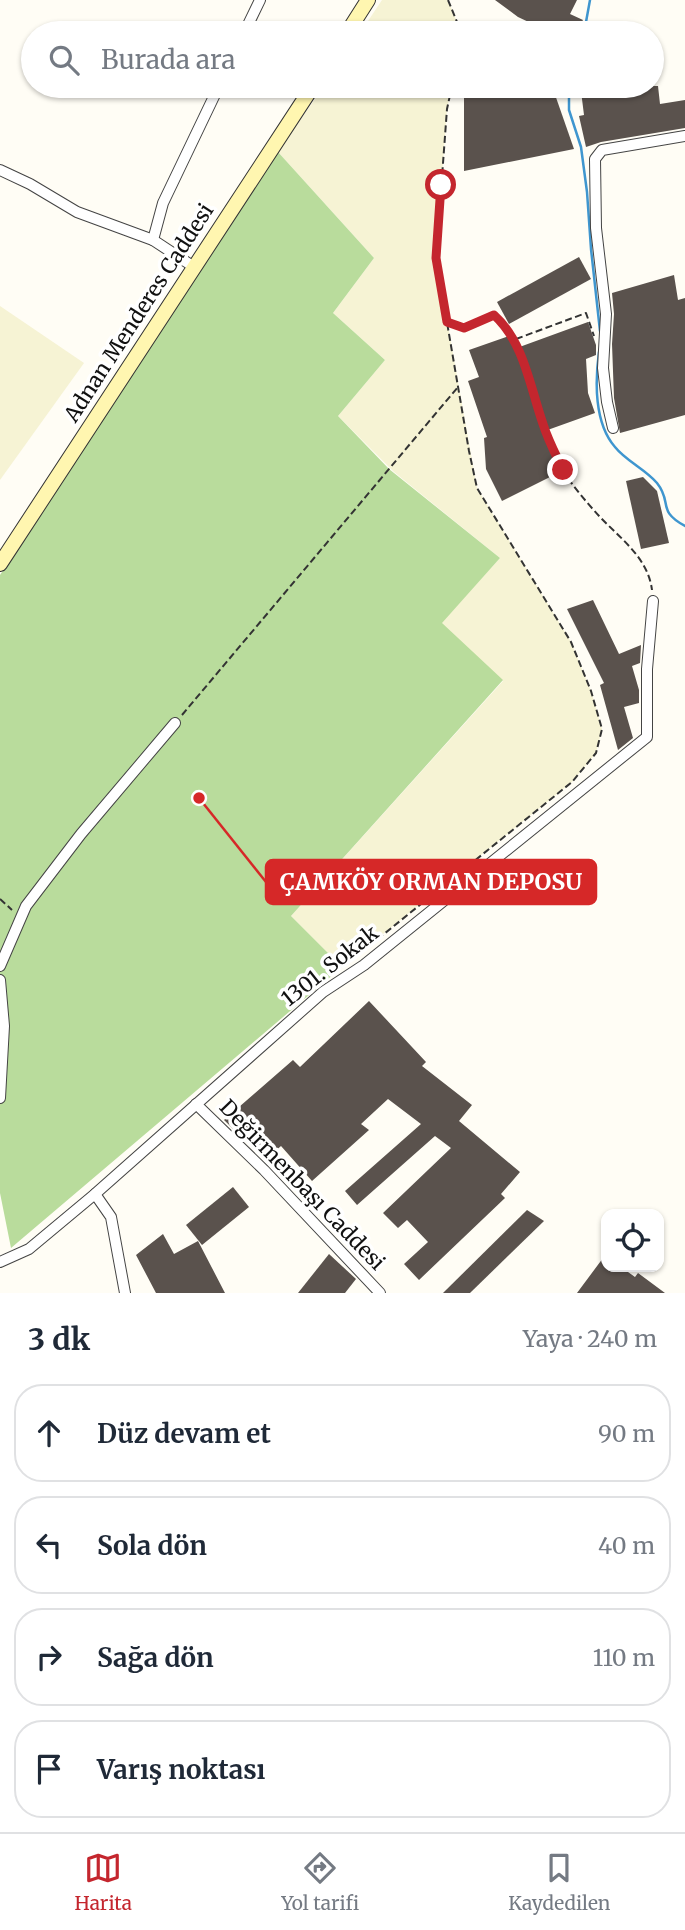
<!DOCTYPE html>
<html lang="tr">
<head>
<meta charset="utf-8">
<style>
  :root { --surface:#fff; --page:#f2f2f3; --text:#1f2937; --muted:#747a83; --line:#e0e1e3; --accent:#c4262e }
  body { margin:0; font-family:Merriweather,serif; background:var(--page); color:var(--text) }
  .controls { position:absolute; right:21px; bottom:21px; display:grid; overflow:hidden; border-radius:14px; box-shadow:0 2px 5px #0004 }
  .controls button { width:63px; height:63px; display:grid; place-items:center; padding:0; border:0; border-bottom:2px solid var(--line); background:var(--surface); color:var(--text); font:35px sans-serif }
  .stop { position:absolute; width:21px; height:21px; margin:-16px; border:5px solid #c4262e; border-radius:50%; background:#fff }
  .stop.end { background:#c4262e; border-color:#fff; box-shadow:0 2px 7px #0008 }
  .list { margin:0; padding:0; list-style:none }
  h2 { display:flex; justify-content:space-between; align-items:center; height:91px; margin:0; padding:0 28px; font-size:30px }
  h2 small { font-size:23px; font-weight:400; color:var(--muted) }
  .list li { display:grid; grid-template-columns:46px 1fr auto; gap:21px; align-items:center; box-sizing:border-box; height:98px; margin:0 14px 14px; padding:0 14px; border:2px solid var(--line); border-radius:28px }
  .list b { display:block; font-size:26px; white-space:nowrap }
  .list em { font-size:23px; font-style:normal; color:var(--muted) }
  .icon { flex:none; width:38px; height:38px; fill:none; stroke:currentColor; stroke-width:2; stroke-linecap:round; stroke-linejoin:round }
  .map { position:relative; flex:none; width:685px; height:1293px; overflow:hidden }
  .search { position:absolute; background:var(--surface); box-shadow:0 2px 5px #0004; left:21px; right:21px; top:21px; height:77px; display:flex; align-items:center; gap:18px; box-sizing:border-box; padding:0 24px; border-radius:38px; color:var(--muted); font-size:26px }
  .sheet { height:539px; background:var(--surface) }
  nav { display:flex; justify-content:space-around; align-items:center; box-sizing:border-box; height:98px; border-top:2px solid var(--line); background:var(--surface); font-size:19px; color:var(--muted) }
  nav a { display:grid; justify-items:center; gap:4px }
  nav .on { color:var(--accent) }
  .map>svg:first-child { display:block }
  .farmland { fill:#f6f3d4 }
  .forest { fill:#b9dc9c }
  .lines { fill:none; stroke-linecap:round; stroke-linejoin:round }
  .stream { stroke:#3f96cf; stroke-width:2.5 }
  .building { fill:#5a524d }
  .street-casing { stroke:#444; stroke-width:12 }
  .secondary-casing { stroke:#333; stroke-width:16 }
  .path { stroke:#333; stroke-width:2; stroke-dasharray:7 3.5; stroke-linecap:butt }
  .street { stroke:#fff; stroke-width:10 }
  .secondary { stroke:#fff6b0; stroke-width:14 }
  .route { stroke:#c4262e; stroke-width:9 }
  .labels { text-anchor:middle; stroke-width:7; stroke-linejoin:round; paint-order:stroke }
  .street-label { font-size:21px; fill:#111; stroke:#fff }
  .leader { fill:none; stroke:#d62828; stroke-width:2.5 }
  .callout-dot { fill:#d62828; stroke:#fff; stroke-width:2.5 }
  .callout { fill:#d62828; stroke:#d62828; stroke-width:2.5 }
  .callout-label { font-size:23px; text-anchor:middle; font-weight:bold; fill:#fff }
</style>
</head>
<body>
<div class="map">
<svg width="685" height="1293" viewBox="0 0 685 1293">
  <rect width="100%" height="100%" fill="#fffdf5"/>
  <g class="farmland">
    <path d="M382 0H448L457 22V33H360Z"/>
    <path d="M324 86H452L447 109 436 258 477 488 571 642 591 691 602 729 596 753 572 782 342 967 291 916 503 681 441 623 500 558 394 472 338 416 385 360 333 313 374 258 278 152Z"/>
    <path d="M0 306 84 363 0 480Z"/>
  </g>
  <path class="forest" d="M278 152 374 258 333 313 385 360 338 416 389 469 500 558 442 623 503 680 291 916 342 967 11 1248 0 1193V575Z"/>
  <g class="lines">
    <g class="stream">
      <path d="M584 33 590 0"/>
      <path d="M569 86V110L581 147 587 192 591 249 600 331"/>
      <path d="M599 352C595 381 594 423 615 447 626 461 645 469 657 483 673 503 656 510 685 526"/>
    </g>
  </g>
  <g class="building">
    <path d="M495 0H577L570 14 583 20 576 33H552L518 17Z"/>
    <path d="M464 86H552L574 149 464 171Z"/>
    <path d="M615 86H658L660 104 685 100V128L601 142 586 147 579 116 584 115 581 91Z"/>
    <path d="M579 257 591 279 509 324 497 302Z"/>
    <path d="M674 275 678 300 685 298V415L620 433 614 398 612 344 614 314 612 293Z"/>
    <path d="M588 322 596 345V355L586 359 588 393 595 413 542 432 560 472 502 501 486 469 484 438 487 437 468 381 479 377 469 350 509 336 514 349Z"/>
    <path d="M643 477 657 491 669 543 641 549 626 481Z"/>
    <path d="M593 600 619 654 641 645 640 663 632 666 639 690V703L624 707 633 738 618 750 600 685 604 683 567 609Z"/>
    <path d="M369 1001 426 1062 422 1066 472 1105 459 1121 520 1172 501 1194 505 1198 419 1280 404 1264 428 1242 407 1220 398 1228 383 1213 451 1148 435 1136 357 1205 345 1191 421 1124 388 1099 361 1124 369 1130 312 1181 281 1146 265 1160 224 1120 293 1060 300 1067Z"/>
    <path d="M233 1187 249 1207 202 1245 186 1225Z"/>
    <path d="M527 1210 544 1221 470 1293H443Z"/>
    <path d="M163 1234 174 1254 198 1241 225 1293H156L136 1255Z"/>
    <path d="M329 1254 356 1279 345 1293H298Z"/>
    <path d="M606 1254V1267H621L635 1277 638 1273 665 1293H577Z"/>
  </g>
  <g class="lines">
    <defs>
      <g id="street">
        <path d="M244 33 260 0"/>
        <path d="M0 170 30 184 77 212 153 240"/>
        <path d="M194 267 153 240 163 203 219 86"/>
        <path d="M613 428 607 402 603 368 606 314 596 228 595 159 602 150 685 136"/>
        <path d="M0 966 26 906 81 834 175 723"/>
        <path d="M0 980 4 1026 0 1098"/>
        <path d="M196 1104 264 1170 380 1293"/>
        <path d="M95 1194 111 1217 125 1293"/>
        <path d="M0 1262 29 1249 95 1194 323 992 364 965 647 737V669L653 601"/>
      </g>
      <g id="secondary">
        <path d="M347 33 368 0"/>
        <path d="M0 564 313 86"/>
      </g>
    </defs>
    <use href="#street" class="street-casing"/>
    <use href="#secondary" class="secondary-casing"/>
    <g class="path">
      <path d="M448 0 457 22V33"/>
      <path d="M448 322 464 328 494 315C534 351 534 424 563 471 573 486 587 503 600 517 621 539 648 558 652 590"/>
      <path d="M516 339 586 313 594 336"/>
      <path d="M182 715 458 387"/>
      <path d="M0 899 12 910"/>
      <path d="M353 959 572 782 596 753 602 729 591 691 571 642 477 488 469 451 436 258 447 109 452 86"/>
    </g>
    <use href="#street" class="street"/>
    <use href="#secondary" class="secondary"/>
  </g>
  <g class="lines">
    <path class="route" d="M441 185 436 258 447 322 464 328 494 315C524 342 530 387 543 424 548 440 556 455 563 470"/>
  </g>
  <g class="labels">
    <g class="street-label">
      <text transform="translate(139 313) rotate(-57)" y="7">Adnan Menderes Caddesi</text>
      <text transform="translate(330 966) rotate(-38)" y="7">1301. Sokak</text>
      <text transform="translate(302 1185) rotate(46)" y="7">Değirmenbaşı Caddesi</text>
    </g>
  </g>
  <path class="leader" d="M199 798L266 882"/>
  <circle class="callout-dot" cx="199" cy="798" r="7"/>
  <rect class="callout" x="266" y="860" width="330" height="44" rx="7"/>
  <g class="callout-label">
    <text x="431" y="890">ÇAMKÖY ORMAN DEPOSU</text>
  </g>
</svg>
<div class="controls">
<button><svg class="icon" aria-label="locate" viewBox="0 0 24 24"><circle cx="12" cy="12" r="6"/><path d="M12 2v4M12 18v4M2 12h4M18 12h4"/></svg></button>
</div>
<div class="stop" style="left:441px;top:185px"></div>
<div class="stop end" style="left:563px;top:470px"></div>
<div class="search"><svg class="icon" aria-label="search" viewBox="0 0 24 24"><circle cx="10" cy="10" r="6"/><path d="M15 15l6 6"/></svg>Burada ara</div>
</div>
<section class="sheet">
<h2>3 dk<small>Yaya · 240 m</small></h2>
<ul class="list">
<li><svg class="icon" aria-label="ahead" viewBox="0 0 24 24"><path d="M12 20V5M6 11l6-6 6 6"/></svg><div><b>Düz devam et</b></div><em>90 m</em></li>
<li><svg class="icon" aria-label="left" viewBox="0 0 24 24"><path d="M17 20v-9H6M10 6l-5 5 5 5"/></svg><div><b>Sola dön</b></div><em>40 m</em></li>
<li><svg class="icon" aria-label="right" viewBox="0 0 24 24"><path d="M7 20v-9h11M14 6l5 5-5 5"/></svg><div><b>Sağa dön</b></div><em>110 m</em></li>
<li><svg class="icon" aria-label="arrive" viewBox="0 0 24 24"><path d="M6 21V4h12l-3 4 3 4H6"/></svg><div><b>Varış noktası</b></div></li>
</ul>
</section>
<nav>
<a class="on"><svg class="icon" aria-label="map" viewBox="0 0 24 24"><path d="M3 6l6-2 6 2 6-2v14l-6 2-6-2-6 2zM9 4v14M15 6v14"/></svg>Harita</a>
<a><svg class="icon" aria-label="directions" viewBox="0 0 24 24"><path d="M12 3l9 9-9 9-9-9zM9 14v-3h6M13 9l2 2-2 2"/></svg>Yol tarifi</a>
<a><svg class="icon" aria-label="saved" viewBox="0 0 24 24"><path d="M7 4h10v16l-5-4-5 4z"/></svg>Kaydedilen</a>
</nav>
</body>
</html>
